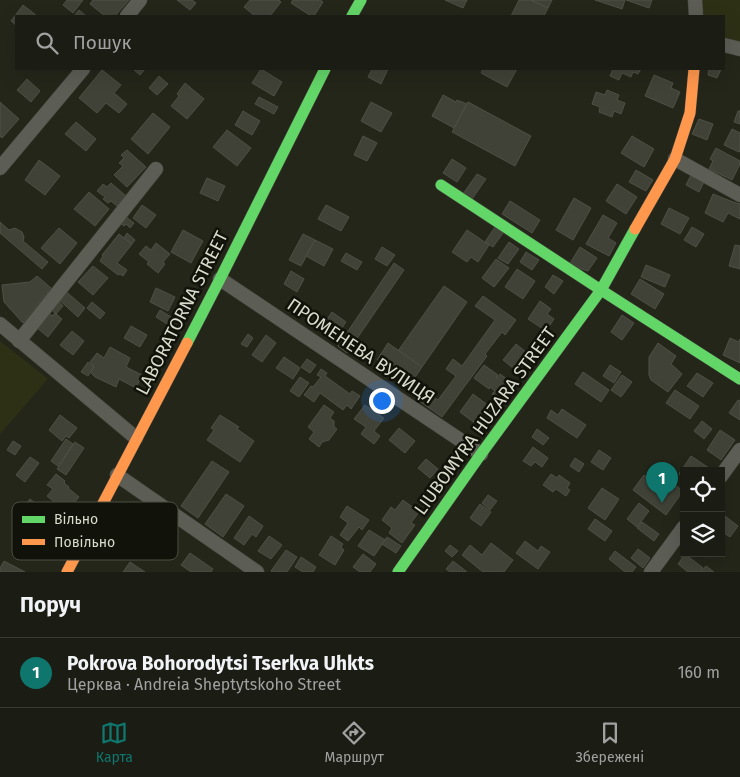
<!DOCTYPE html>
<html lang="uk">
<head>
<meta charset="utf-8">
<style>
  :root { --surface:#1b1c14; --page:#24251d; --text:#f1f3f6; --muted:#a0a1a0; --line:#393a34; --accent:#0f766e }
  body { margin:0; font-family:"Fira Sans",sans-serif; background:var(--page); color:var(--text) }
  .controls { position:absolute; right:15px; bottom:15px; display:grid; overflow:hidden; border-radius:0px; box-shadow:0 5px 20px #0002 }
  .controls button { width:45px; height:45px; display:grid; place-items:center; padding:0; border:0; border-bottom:1px solid var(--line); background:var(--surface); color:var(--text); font:25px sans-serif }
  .you { position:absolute; left:381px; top:400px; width:18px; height:18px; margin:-12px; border:4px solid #fff; border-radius:50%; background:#1a73e8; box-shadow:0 0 0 8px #1a73e833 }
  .badge { display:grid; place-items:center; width:32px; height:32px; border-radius:50%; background:var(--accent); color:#fff; font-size:16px; font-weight:700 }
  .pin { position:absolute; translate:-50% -41px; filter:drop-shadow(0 1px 2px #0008) }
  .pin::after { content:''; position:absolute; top:26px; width:18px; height:15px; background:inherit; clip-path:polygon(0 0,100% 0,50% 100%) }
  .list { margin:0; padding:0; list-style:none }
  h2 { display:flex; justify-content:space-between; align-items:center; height:65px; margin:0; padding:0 20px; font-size:21px }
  h2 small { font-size:16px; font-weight:400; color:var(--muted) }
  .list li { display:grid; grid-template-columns:32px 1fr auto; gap:15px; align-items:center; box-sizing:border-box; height:70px; padding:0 20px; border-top:1px solid var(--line) }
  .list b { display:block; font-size:19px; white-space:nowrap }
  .list p { margin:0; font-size:16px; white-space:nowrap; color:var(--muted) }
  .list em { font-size:16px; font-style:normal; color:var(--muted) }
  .icon { flex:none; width:28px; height:28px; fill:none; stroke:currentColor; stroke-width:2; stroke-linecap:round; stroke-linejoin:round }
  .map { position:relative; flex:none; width:740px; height:572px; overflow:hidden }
  .search { position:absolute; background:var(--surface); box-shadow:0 5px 20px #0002; left:15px; right:15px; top:15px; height:55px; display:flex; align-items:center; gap:12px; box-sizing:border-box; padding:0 18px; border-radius:0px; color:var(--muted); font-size:19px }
  .sheet { height:135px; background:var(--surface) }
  nav { display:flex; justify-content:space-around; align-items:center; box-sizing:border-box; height:70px; border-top:1px solid var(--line); background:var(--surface); font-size:14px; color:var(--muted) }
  nav a { display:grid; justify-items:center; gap:2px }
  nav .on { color:var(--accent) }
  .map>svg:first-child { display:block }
  .built { fill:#2e3016 }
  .building { fill:#404237; stroke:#4e5046 }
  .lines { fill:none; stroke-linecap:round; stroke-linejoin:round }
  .street-casing { stroke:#42433a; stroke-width:15 }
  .fast-casing { stroke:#42433a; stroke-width:12 }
  .slow-casing { stroke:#42433a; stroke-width:12 }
  .street { stroke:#5c5d55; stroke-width:14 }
  .fast { stroke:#63d668; stroke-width:11 }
  .slow { stroke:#ff974d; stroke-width:11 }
  .labels { text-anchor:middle; stroke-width:5; stroke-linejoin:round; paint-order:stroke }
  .street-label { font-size:18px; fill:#d9dbcd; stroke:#111209 }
  .key { fill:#111209; stroke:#4d4e44; stroke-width:1 }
  .key-label { font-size:14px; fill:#d9dbcd }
</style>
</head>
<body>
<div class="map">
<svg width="740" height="572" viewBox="0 0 740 572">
  <rect width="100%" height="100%" fill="#24261a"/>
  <g class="built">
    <path d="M698 0H740V43L724 38V16H702Z"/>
    <path d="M0 341 48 379 0 434Z"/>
  </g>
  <g class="building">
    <path d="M67 0H83L73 13 63 5Z"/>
    <path d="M93 0H129L115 16H105L90 4Z"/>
    <path d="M177 0H192L196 3 190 10Z"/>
    <path d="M250 0H279L281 2 270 16H255L244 7Z"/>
    <path d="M293 0H320L323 2 314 16H311L291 3Z"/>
    <path d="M445 0H467L463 8Z"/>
    <path d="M519 0H531L548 8 544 16H511Z"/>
    <path d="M531 0H552L548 8Z"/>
    <path d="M595 0H625L622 9Z"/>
    <path d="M626 0H652L649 8Z"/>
    <path d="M23 5 37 16H16V25L11 21Z"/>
    <path d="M79 10 86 16H74Z"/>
    <path d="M133 69H145L140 75Z"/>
    <path d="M261 69 282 82 274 96 252 83Z"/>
    <path d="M372 69H388L381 84 368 77Z"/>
    <path d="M483 69H517L507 87 481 73Z"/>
    <path d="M613 69H641L638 74 633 72 631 77 622 73 619 80 610 76Z"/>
    <path d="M709 69H721L717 78 708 75Z"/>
    <path d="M102 70 121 85 114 93 127 104 119 113 106 103 97 113 79 98Z"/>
    <path d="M654 75 673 83 671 88 680 92 673 108 645 96Z"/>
    <path d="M159 76 168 84 157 95 149 88Z"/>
    <path d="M27 79 40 91 31 102 17 90Z"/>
    <path d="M185 83 204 99 187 119 171 106 179 96 177 94Z"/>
    <path d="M607 90 619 95 617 100 625 103 621 114 614 111 612 117 599 112 600 107 592 104 596 92 605 95Z"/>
    <path d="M443 95 456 102 457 100 467 104 454 128 432 116Z"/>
    <path d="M259 97 278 107 274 114 255 104Z"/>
    <path d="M0 102 19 119 2 138 0 136Z"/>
    <path d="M371 102 392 113 381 132 361 121Z"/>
    <path d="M468 102 531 136 515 166 452 132Z"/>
    <path d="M243 111 260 121 252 135 235 125Z"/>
    <path d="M738 111H740V124L734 122Z"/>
    <path d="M153 113 170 127 148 154 131 139Z"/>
    <path d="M699 119 713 124 707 140 692 134Z"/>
    <path d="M76 122 96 139 86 151 65 134Z"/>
    <path d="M732 129 740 133V150L739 152 724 145Z"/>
    <path d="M227 130 251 148 237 166 213 147Z"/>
    <path d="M363 136 377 143 367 161 354 155Z"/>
    <path d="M632 136 654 149 644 167 621 153Z"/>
    <path d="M716 148 740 161V164L732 180 709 169 713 161 710 159Z"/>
    <path d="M127 150 146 167 127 187 114 175 123 166 119 163 124 158 121 155Z"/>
    <path d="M452 159 466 168 457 182 443 173Z"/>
    <path d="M39 160 60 176 45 195 25 180Z"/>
    <path d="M636 170 653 180 646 191 629 182Z"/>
    <path d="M477 174 486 179 472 199 463 194Z"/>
    <path d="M691 175 704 182 699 192 686 185Z"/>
    <path d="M207 178 225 186 218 201 200 193Z"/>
    <path d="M111 183 126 196 117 206 111 201 108 203 103 199 105 197 97 191 103 184 107 187Z"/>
    <path d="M617 184 637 197 626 214 606 201Z"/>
    <path d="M89 192 109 209 95 226 74 209Z"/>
    <path d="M713 194 733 202 740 204V219L728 213 723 222 705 213Z"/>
    <path d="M574 198 591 208 573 240 556 230Z"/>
    <path d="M510 201 540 220 532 233 502 214Z"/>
    <path d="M142 205 156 215 146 228 133 218Z"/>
    <path d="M326 205 349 217 341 231 318 219Z"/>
    <path d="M669 208 689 218 680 234 661 224Z"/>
    <path d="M603 215 617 223 608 238 616 243 609 256 586 244Z"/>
    <path d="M126 217 134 223 130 228 126 224 124 226 120 223Z"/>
    <path d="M0 222 9 230 15 228 22 232 24 237 23 241 48 262 42 269 0 233Z"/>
    <path d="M495 227 503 233 493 247 485 242Z"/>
    <path d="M692 227 704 234 696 247 684 240Z"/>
    <path d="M59 228 77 243 60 264 41 248Z"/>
    <path d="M183 230 203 241 191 263 171 252Z"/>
    <path d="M467 230 489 245 478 262 471 257 467 262 452 252Z"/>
    <path d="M127 233 135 240 132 244 124 238Z"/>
    <path d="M119 234 132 244 117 263 127 270 123 276 120 274 118 275 100 261 103 256 102 255Z"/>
    <path d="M303 234 315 240 301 266 289 260Z"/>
    <path d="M315 240 333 249 324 266 306 256Z"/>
    <path d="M509 242 519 249 508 264 498 258Z"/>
    <path d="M156 243 170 254 163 262 165 264 158 273 147 264 149 262 139 254 146 246 151 250Z"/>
    <path d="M735 245 740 246V269L729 266Z"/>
    <path d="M382 247 395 255 387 266 375 259Z"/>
    <path d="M580 247 597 258 588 271 569 265Z"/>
    <path d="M526 252 539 260 532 270 520 262Z"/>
    <path d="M346 253 362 262 357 270 341 261Z"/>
    <path d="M496 259 509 268 494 287 482 278Z"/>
    <path d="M394 263 404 270 347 353 338 346Z"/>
    <path d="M646 265 670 275 665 287 641 277Z"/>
    <path d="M93 266 108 278 93 295 78 282Z"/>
    <path d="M517 269 535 281 523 299 505 287Z"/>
    <path d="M291 271 304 279 297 292 284 284Z"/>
    <path d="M553 275 563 281 554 294 545 287Z"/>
    <path d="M37 276 51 288 23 323 4 302 2 285 30 282Z"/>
    <path d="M640 279 664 294 655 309 631 294Z"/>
    <path d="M444 286 467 302 422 367 398 351Z"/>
    <path d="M156 288 175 297 168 311 150 302Z"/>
    <path d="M63 289 85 308 78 317 56 297Z"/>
    <path d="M483 296 516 320 505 335 502 332 485 354 487 356 442 417 415 398 422 389 438 400 456 376 446 369 453 359 462 366 495 320 475 306Z"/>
    <path d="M56 298 63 306 56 314 52 310Z"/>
    <path d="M540 301 551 309 547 314 554 319 546 331 528 319Z"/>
    <path d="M92 302 105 313 100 319 87 308Z"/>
    <path d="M160 310 171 317 167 324 156 317Z"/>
    <path d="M48 312 52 316 55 313 62 319 48 337 36 327Z"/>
    <path d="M332 312 346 322 334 339 320 329Z"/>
    <path d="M622 315 634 323 622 340 611 332Z"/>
    <path d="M131 326 147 335 140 347 124 338Z"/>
    <path d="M72 331 84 341 73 355 60 345Z"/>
    <path d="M248 334 253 338 247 347 241 344Z"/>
    <path d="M266 335 276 343 262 362 252 355Z"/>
    <path d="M730 338 739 342 740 339V363L723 355Z"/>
    <path d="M388 343 422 367 411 383 377 360Z"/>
    <path d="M658 343 676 356 671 364 682 374 668 392 651 380 649 375V357Z"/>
    <path d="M516 344 531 356 518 372 503 360Z"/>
    <path d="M110 347 130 358 126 367 142 375 136 388 119 379 116 387 95 377 90 372 94 367 90 362 97 353 104 358Z"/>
    <path d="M284 357 300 368 293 379 276 368Z"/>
    <path d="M307 359 316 365 310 373 301 367Z"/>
    <path d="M88 362 94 367 88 376 81 372Z"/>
    <path d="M484 365 498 375 496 377 497 378 500 374 517 386 504 403 492 394 495 391 490 387 489 389 474 378Z"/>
    <path d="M610 365 621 372 614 383 603 376Z"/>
    <path d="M321 369 327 373 325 376 350 394 352 391 360 396 351 409 347 405 343 410 320 393 314 402 304 395 311 386 313 387 321 377 317 375Z"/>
    <path d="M583 372 609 390 601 402 575 384Z"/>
    <path d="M697 373 713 383 703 397 687 386Z"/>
    <path d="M622 375 632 382 621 397 611 390Z"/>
    <path d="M300 377 309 383 299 397 290 391Z"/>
    <path d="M675 390 699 406 690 419 666 403Z"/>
    <path d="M473 394 497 412 484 430 460 412Z"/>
    <path d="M738 400 740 401V420L729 413Z"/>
    <path d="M324 405 334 412 330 418 334 421V427L337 429 329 440 322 442 319 447 309 439 314 432 308 427Z"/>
    <path d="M365 405 384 418 374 431 380 436 374 444 361 434 366 427 354 419Z"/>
    <path d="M562 409 586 425 577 438 547 418 551 410 558 415Z"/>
    <path d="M60 415 77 428 69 438 66 436 62 441 49 430Z"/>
    <path d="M220 415 239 427 237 429 254 441 240 462 207 440 214 430 211 428Z"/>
    <path d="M702 421 712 429 704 439 694 431Z"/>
    <path d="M399 428 415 441 405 453 389 440Z"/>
    <path d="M537 429 549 438 543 445 532 437Z"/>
    <path d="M720 430 735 440 721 460 707 450Z"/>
    <path d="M66 439 73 444 58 466 51 461Z"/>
    <path d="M13 441 21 446 15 455 7 450Z"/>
    <path d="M75 442 84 448 66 475 57 469Z"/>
    <path d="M533 447 548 458 542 467 535 462 531 466 523 461Z"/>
    <path d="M599 450 611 458 603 470 591 462Z"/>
    <path d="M691 456 709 468 707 471H684V477L679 474Z"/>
    <path d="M30 457 39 463 25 482 16 475Z"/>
    <path d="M575 458 584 464 579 472 570 466Z"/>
    <path d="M426 459 438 469 430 478 418 468Z"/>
    <path d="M212 461 229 472 198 518 181 506Z"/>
    <path d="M56 474 65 481 64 483 69 487 68 488 79 497 67 512 47 496 53 489 47 485Z"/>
    <path d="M551 474 557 478 559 475 570 483 567 488 570 490 566 496 556 489 553 492 543 485Z"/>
    <path d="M644 475 657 484 663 476 683 491 666 515 633 490Z"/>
    <path d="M602 488 619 499 605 520 588 508Z"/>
    <path d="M226 494 244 506 223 537 205 524Z"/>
    <path d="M488 495 497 501 490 510 482 503Z"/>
    <path d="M30 499 36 504 33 508 41 515 33 525 18 514Z"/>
    <path d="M403 500 419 512 411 523 415 525 402 543 389 533 392 528 382 520 391 507 395 510Z"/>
    <path d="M639 503 649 511 637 527 627 519Z"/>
    <path d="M480 504 491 512 481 526 470 518Z"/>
    <path d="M347 506 369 520 362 530 359 527 348 541 340 535 348 523 340 517Z"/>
    <path d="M721 513 738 526 730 537 721 531Z"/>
    <path d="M249 516 263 526 256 537 252 534 244 545 234 538Z"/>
    <path d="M595 519 612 531 605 541 588 529Z"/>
    <path d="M642 522 659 534 654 541 637 528Z"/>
    <path d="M369 530 385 540 374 556 358 546Z"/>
    <path d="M153 533 157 536 160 533 171 542 167 547 171 550 165 556 162 554 158 560 148 551 152 545 147 541Z"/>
    <path d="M269 536 282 545 271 559 258 551Z"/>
    <path d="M331 536 343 544 341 547 344 550 335 565 319 555Z"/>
    <path d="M387 537 401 546 396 553 382 544Z"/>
    <path d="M525 541 538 551 541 546 550 552 538 569 516 553Z"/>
    <path d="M491 543 513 560 504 572H483L462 555 470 545 482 555Z"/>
    <path d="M450 545 458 551 452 557 445 551Z"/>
    <path d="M638 549 650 558 643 568 631 558Z"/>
    <path d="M286 550 297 557 287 572H272L271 571Z"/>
    <path d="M615 551 636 567 632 572H625L609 559Z"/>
    <path d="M190 553 213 569 211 572H191L181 565Z"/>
    <path d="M363 554 376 564 370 572H360L353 567Z"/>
    <path d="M685 554 703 568 700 572H688L678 564Z"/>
    <path d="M301 557 316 567 313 572H303L295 567Z"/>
    <path d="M4 561 25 572H0V568Z"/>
    <path d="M453 561 467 572H450L446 569Z"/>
    <path d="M130 562 145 572H123Z"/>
    <path d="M706 566 714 572H701Z"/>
  </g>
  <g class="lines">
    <defs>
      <g id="street">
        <path d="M695 0 696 16"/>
        <path d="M127 16 140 0"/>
        <path d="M724 45 740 49"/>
        <path d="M675 159 740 195"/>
        <path d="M0 168 83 69"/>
        <path d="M220 279 481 454"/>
        <path d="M0 324 136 438"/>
        <path d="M19 341 156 169"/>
        <path d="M117 475 257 572"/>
        <path d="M721 476 740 450"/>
        <path d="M651 572 684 527"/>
      </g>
      <g id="fast">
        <path d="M352 16 361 0"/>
        <path d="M441 185 601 290 740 379"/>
        <path d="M187 343 220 279 325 69"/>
        <path d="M398 572 481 454 601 290 635 229"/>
      </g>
      <g id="slow">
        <path d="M635 229 675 159 690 113 694 69"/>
        <path d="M67 572 187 343"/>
      </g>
    </defs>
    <use href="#street" class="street-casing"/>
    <use href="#fast" class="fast-casing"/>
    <use href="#slow" class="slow-casing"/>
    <use href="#street" class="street"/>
    <use href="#fast" class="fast"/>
    <use href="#slow" class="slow"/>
  </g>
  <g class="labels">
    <g class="street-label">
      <text transform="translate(182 313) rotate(-63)" y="6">LABORATORNA STREET</text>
      <text transform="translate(361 351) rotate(34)" y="6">ПРОМЕНЕВА ВУЛИЦЯ</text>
      <text transform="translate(485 421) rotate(-54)" y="6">LIUBOMYRA HUZARA STREET</text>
    </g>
  </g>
  <rect x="12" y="502" width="166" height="58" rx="8" class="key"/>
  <rect x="22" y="516" width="23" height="7" fill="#63d668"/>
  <rect x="22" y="539" width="23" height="6" fill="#ff974d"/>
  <g class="key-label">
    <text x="54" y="524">Вільно</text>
    <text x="54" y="547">Повільно</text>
  </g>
</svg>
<div class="controls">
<button><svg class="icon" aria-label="locate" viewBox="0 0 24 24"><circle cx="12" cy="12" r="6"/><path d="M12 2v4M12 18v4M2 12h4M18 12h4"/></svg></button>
<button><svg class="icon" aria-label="layers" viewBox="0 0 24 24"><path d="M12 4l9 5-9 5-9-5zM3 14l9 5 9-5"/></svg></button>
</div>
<div class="you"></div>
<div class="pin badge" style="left:662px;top:503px">1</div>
<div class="search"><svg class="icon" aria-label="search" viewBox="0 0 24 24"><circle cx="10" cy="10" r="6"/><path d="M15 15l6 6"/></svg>Пошук</div>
</div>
<section class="sheet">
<h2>Поруч<small></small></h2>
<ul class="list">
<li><span class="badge">1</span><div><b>Pokrova Bohorodytsi Tserkva Uhkts</b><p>Церква · Andreia Sheptytskoho Street</p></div><em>160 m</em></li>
</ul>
</section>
<nav>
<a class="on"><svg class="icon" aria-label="map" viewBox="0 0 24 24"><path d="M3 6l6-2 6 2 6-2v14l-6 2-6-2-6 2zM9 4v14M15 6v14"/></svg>Карта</a>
<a><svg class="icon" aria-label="directions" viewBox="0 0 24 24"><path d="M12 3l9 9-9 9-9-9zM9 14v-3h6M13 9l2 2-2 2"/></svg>Маршрут</a>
<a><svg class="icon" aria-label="saved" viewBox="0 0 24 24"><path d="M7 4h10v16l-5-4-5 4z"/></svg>Збережені</a>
</nav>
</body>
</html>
